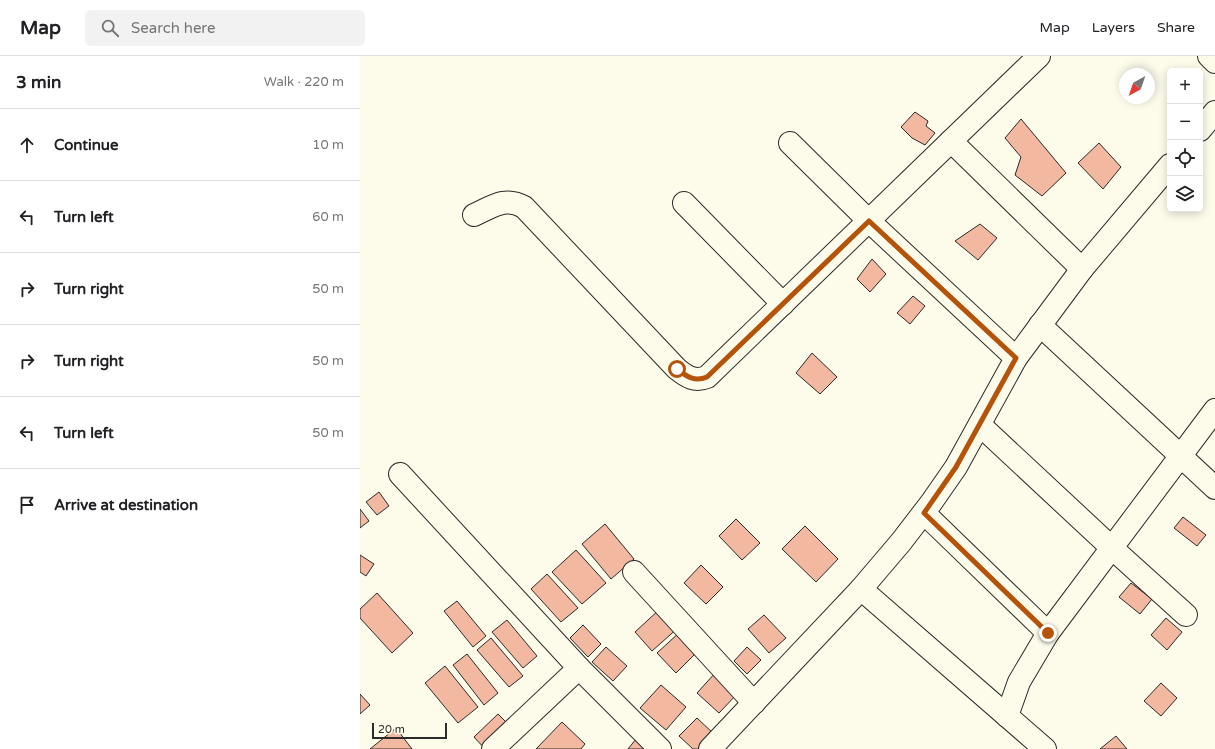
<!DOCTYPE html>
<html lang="en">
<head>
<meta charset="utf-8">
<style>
  :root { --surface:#fff; --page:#f2f2f2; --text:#202124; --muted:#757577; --line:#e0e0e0 }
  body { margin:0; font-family:"Varela Round",sans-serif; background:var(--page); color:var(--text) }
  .controls { position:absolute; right:12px; top:12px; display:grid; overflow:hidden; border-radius:6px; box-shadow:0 2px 10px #0003 }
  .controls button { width:36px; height:36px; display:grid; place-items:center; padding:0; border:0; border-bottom:1px solid var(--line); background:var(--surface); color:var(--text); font:20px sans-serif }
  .compass { position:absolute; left:759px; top:12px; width:36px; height:36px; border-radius:50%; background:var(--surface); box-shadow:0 2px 10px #0003; rotate:220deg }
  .scale { position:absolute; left:12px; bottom:10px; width:75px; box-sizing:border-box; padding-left:4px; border:2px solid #2b2b2b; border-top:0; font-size:11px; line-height:14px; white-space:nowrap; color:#2b2b2b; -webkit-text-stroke:3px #fdfbea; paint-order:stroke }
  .stop { position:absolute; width:12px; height:12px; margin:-9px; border:3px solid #b45309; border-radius:50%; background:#fff }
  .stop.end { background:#b45309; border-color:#fff; box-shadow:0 1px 4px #0008 }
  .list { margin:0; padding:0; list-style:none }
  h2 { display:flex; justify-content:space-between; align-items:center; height:52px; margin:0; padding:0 16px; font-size:17px }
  h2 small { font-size:13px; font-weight:400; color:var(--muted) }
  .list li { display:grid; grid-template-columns:26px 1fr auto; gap:12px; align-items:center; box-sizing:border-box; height:72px; padding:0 16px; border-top:1px solid var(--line) }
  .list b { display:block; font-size:15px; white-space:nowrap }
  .list em { font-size:13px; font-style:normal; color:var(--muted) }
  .icon { flex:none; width:22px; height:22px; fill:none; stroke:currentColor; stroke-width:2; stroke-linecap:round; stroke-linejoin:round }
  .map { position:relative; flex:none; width:855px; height:693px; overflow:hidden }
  header { display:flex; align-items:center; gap:24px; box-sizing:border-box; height:56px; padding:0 20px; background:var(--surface); border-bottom:1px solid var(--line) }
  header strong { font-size:19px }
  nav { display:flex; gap:22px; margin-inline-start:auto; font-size:14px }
  .search { width:280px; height:36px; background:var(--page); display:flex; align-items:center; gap:10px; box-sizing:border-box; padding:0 14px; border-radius:6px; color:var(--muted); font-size:15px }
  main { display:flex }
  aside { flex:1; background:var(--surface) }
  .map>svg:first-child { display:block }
  .building { fill:#f2b8a0; stroke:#2b2b2b }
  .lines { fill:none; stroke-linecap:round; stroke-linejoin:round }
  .minor-casing { stroke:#2b2b2b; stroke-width:24 }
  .primary-casing { stroke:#2b2b2b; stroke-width:24 }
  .minor { stroke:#fdfbea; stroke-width:22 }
  .primary { stroke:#fdfbea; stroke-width:22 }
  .route { stroke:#b45309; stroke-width:5 }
</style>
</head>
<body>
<header>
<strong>Map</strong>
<div class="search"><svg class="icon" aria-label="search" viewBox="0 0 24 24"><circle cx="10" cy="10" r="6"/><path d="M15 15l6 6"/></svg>Search here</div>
<nav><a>Map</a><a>Layers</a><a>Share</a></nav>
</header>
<main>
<aside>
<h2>3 min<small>Walk · 220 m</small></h2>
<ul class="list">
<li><svg class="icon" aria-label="ahead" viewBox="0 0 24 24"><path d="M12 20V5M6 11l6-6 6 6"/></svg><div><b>Continue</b></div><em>10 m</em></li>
<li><svg class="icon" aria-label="left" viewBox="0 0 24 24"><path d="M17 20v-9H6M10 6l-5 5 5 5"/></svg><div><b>Turn left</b></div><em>60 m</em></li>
<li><svg class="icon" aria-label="right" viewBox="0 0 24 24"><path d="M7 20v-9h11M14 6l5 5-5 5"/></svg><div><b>Turn right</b></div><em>50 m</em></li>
<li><svg class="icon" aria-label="right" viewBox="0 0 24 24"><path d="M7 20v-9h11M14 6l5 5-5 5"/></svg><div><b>Turn right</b></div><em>50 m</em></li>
<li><svg class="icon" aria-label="left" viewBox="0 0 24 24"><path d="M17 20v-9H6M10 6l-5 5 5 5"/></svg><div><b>Turn left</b></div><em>50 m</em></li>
<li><svg class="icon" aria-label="arrive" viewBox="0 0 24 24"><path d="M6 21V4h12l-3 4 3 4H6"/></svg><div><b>Arrive at destination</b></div></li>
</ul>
</aside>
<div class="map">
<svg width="855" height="693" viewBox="0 0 855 693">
  <rect width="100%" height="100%" fill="#fdfbea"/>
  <g class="building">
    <path d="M555 56 568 65 566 70 575 77 565 89 552 82 541 71Z"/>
    <path d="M661 63 706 117 682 140 655 119 661 101 645 82Z"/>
    <path d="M739 87 761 111 743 133 718 107Z"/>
    <path d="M620 168 637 182 618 204 595 185Z"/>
    <path d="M512 203 526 218 510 236 497 223Z"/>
    <path d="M553 240 565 250 550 268 537 257Z"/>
    <path d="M452 297 477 321 460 338 436 317Z"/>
    <path d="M19 436 29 450 17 459 6 446Z"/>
    <path d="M0 453 9 465 0 472Z"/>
    <path d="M823 461 846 479 837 490 814 472Z"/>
    <path d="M376 463 400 487 382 504 359 480Z"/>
    <path d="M245 468 274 503 251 523 222 488Z"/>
    <path d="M445 470 478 503 456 526 422 493Z"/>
    <path d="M216 494 246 527 222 548 192 516Z"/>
    <path d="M0 499 14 508 6 520 0 516Z"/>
    <path d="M341 509 363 531 346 548 324 527Z"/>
    <path d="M187 518 218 552 201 566 171 533Z"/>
    <path d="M771 527 792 543 780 558 759 541Z"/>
    <path d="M17 537 53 577 32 597 0 562V553Z"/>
    <path d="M97 545 126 580 113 591 84 555Z"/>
    <path d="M301 552 319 571 292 595 275 576Z"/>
    <path d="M404 559 426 582 409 597 388 573Z"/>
    <path d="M806 562 822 576 807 594 791 579Z"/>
    <path d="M147 564 177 600 163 612 132 576Z"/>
    <path d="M223 569 241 588 228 601 210 582Z"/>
    <path d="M321 575 339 594 316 617 297 597Z"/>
    <path d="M131 582 163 620 149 631 117 594Z"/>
    <path d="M246 591 267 610 253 625 232 606Z"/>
    <path d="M387 591 401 604 387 618 374 605Z"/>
    <path d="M107 598 138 637 124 649 93 609Z"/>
    <path d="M85 610 118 651 98 667 65 627Z"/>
    <path d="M356 616 378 637 359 657 337 637Z"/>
    <path d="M801 627 817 642 801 660 784 645Z"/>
    <path d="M301 629 326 651 306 674 280 652Z"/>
    <path d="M0 638 10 649 0 658Z"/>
    <path d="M138 658 151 671 125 693 114 681Z"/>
    <path d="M337 662 355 679 343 693H333L319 680Z"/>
    <path d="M202 666 225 688 221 693H176Z"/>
    <path d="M36 672 52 693H10Z"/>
    <path d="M756 680 767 693H740Z"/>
    <path d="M276 683 288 693H268Z"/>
  </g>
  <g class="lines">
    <defs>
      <g id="minor">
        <path d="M840 74 855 56"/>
        <path d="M591 85 722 213"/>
        <path d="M430 87 509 165 656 302"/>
        <path d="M324 147 423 248"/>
        <path d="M114 159C132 151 145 140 164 151L317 313C327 321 335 326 347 321L679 0"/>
        <path d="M680 269 855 432"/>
        <path d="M620 369 753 493 826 559"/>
        <path d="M40 418 219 612 300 693"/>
        <path d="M564 457 688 577"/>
        <path d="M274 516 394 647"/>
        <path d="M501 533 685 693"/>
        <path d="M647 660 659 626 688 577 855 354"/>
        <path d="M133 693 219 612"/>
        <path d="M350 693 501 533 541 486 571 447 596 411 656 302 722 213 810 109"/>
      </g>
      <path id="primary" d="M849 0 855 6"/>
    </defs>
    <use href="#minor" class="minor-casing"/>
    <use href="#primary" class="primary-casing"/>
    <use href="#minor" class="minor"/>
    <use href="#primary" class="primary"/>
  </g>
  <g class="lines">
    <path class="route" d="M317 313C327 321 335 326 347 321L509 165 656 302 596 411 564 457 688 577"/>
  </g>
</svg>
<div class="controls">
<button>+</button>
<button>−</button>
<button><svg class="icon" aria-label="locate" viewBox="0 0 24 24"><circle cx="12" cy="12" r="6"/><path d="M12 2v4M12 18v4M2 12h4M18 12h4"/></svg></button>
<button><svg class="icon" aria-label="layers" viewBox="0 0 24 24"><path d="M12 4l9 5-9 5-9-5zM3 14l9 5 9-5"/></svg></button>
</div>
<svg class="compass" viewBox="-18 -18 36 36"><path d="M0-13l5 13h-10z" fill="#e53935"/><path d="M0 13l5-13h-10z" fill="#757577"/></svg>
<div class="scale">20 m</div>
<div class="stop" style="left:317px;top:313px"></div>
<div class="stop end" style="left:688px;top:577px"></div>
</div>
</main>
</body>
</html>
